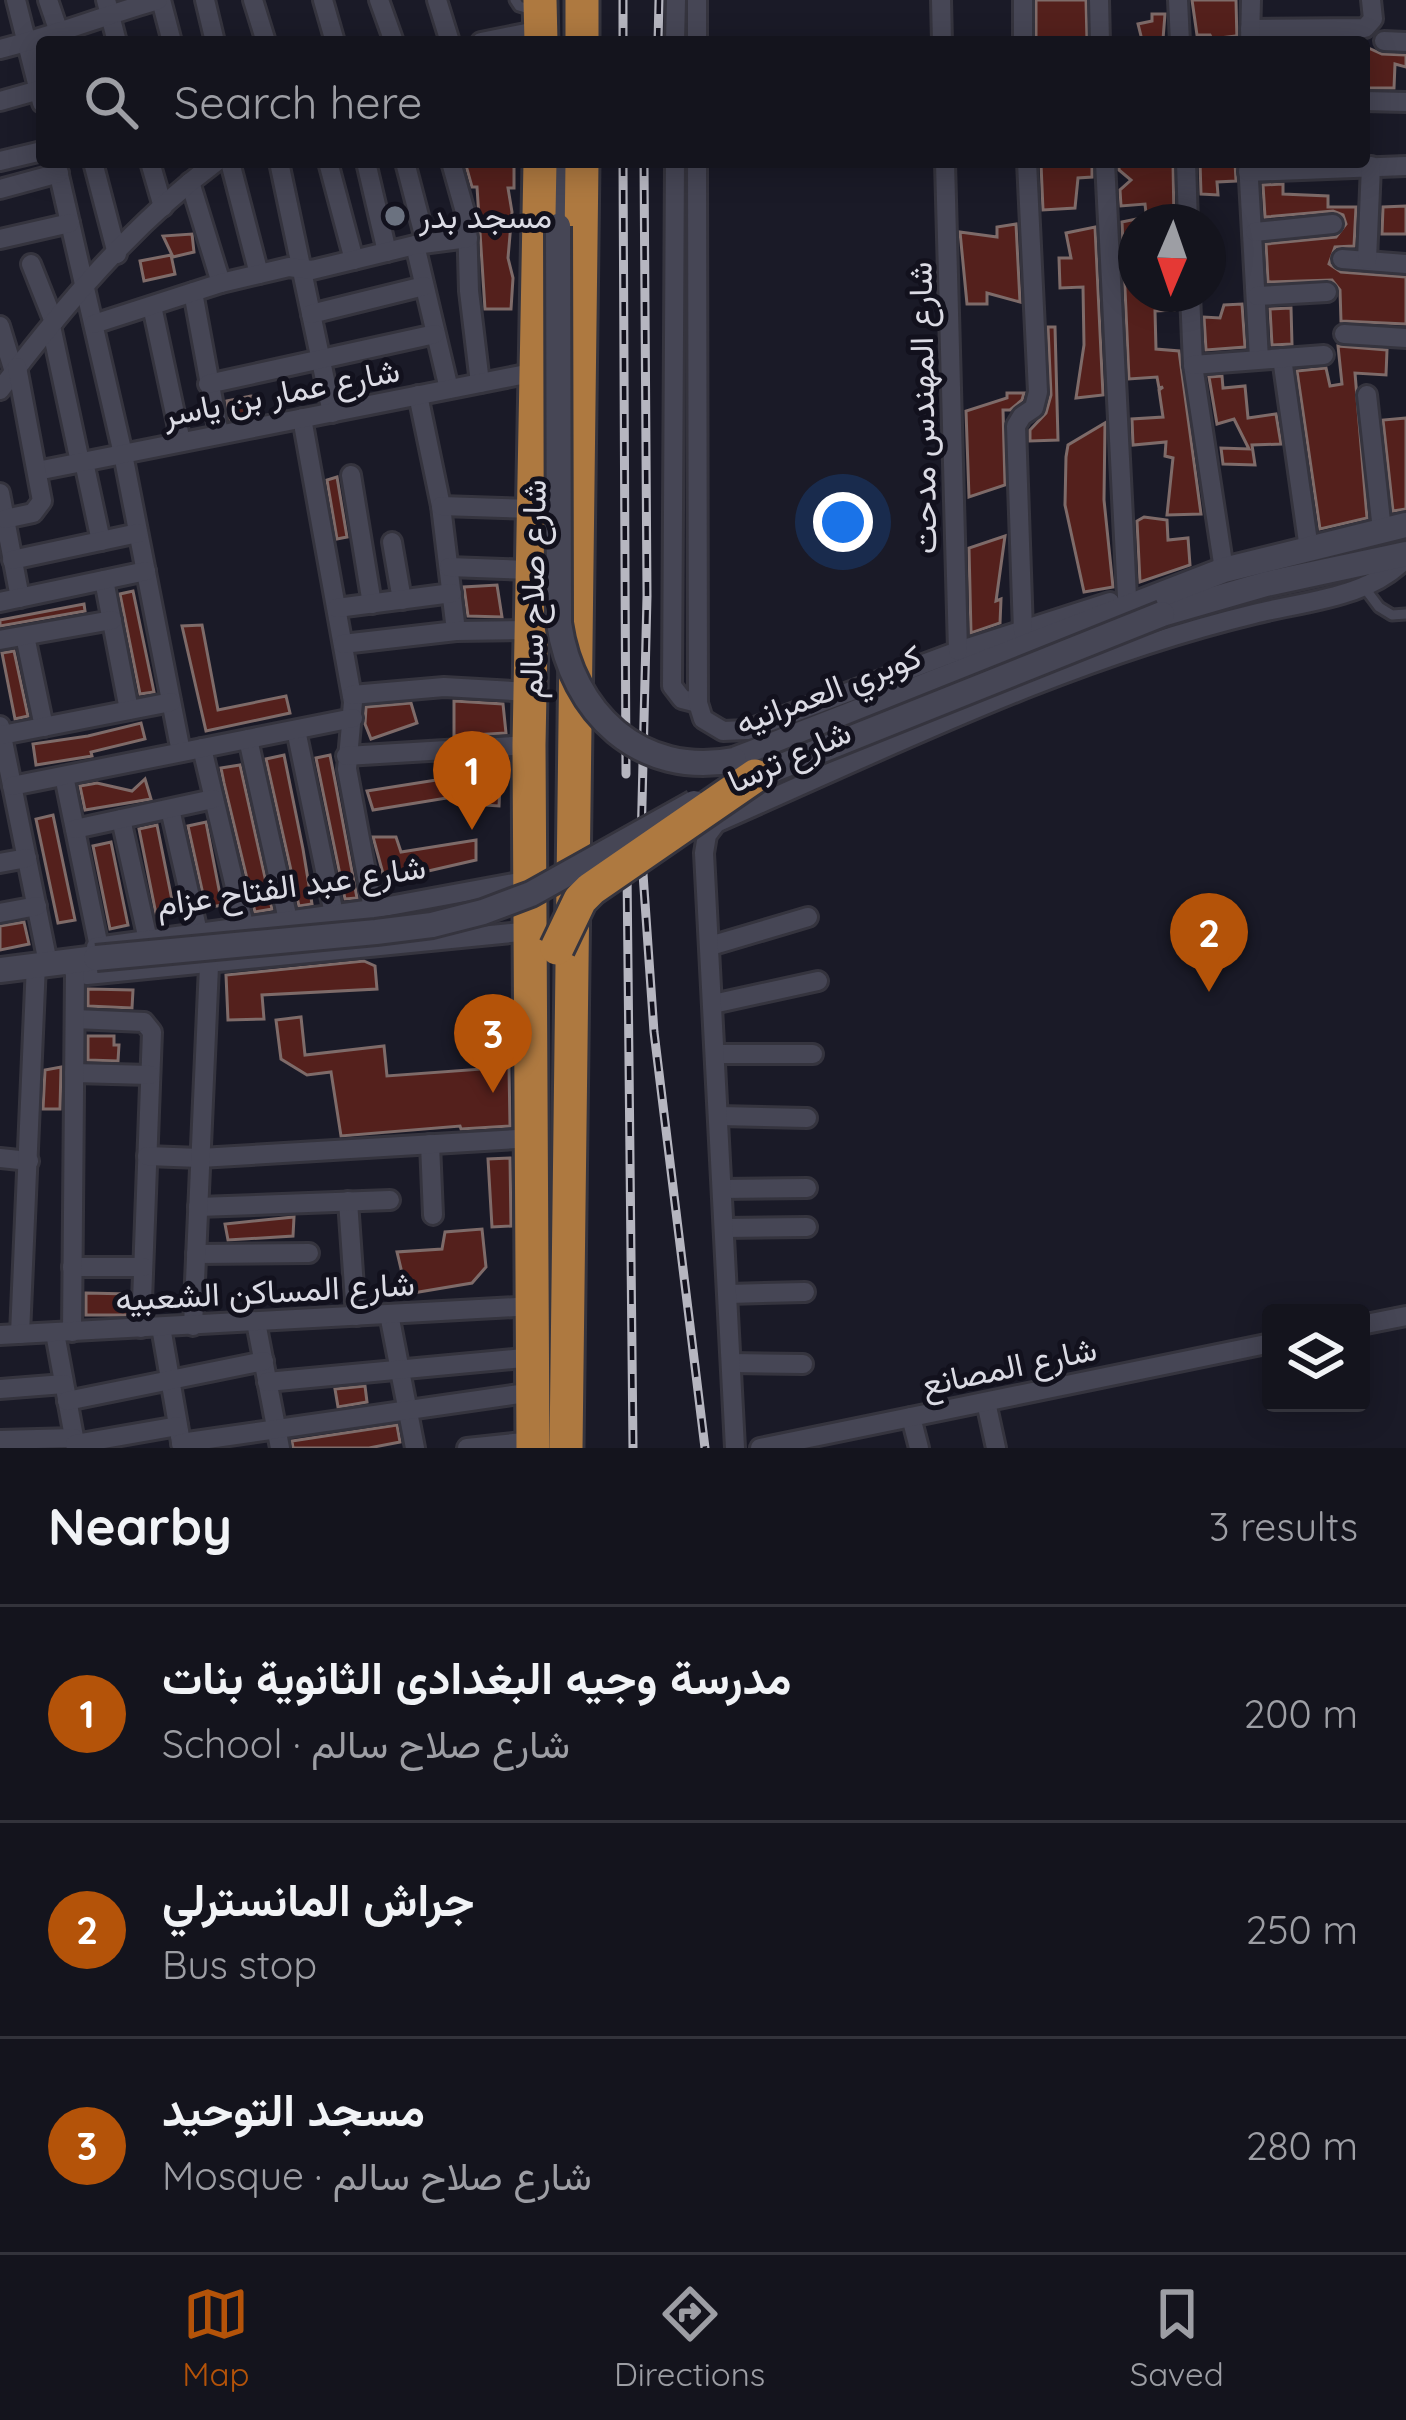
<!DOCTYPE html>
<html lang="en">
<head>
<meta charset="utf-8">
<style>
  :root { --surface:#14141d; --page:#21212a; --text:#f1f3f6; --muted:#9d9ea4; --line:#33333b; --accent:#b45309 }
  body { margin:0; font-family:Quicksand,Vazirmatn,sans-serif; background:var(--page); color:var(--text) }
  .controls { position:absolute; right:36px; bottom:36px; display:grid; overflow:hidden; border-radius:12px; box-shadow:0 6px 30px #0003 }
  .controls button { width:108px; height:108px; display:grid; place-items:center; padding:0; border:0; border-bottom:3px solid var(--line); background:var(--surface); color:var(--text); font:60px sans-serif }
  .compass { position:absolute; left:1118px; top:204px; width:108px; height:108px; border-radius:50%; background:var(--surface); box-shadow:0 6px 30px #0003; rotate:182deg }
  .you { position:absolute; left:843px; top:522px; width:42px; height:42px; margin:-30px; border:9px solid #fff; border-radius:50%; background:#1a73e8; box-shadow:0 0 0 18px #1a73e833 }
  .badge { display:grid; place-items:center; width:78px; height:78px; border-radius:50%; background:var(--accent); color:#fff; font-size:39px; font-weight:700 }
  .pin { position:absolute; translate:-50% -99px; filter:drop-shadow(0 3px 6px #0008) }
  .pin::after { content:''; position:absolute; top:63px; width:42px; height:36px; background:inherit; clip-path:polygon(0 0,100% 0,50% 100%) }
  .list { margin:0; padding:0; list-style:none }
  h2 { display:flex; justify-content:space-between; align-items:center; height:156px; margin:0; padding:0 48px; font-size:51px }
  h2 small { font-size:39px; font-weight:400; color:var(--muted) }
  .list li { display:grid; grid-template-columns:78px 1fr auto; gap:36px; align-items:center; box-sizing:border-box; height:216px; padding:0 48px; border-top:3px solid var(--line) }
  .list b { display:block; font-size:45px; white-space:nowrap }
  .list p { margin:0; font-size:39px; white-space:nowrap; color:var(--muted) }
  .list em { font-size:39px; font-style:normal; color:var(--muted) }
  .icon { flex:none; width:66px; height:66px; fill:none; stroke:currentColor; stroke-width:2; stroke-linecap:round; stroke-linejoin:round }
  .map { position:relative; flex:none; width:1406px; height:1448px; overflow:hidden }
  .search { position:absolute; background:var(--surface); box-shadow:0 6px 30px #0003; left:36px; right:36px; top:36px; height:132px; display:flex; align-items:center; gap:30px; box-sizing:border-box; padding:0 42px; border-radius:12px; color:var(--muted); font-size:45px }
  .sheet { height:804px; background:var(--surface) }
  nav { display:flex; justify-content:space-around; align-items:center; box-sizing:border-box; height:168px; border-top:3px solid var(--line); background:var(--surface); font-size:33px; color:var(--muted) }
  nav a { display:grid; justify-items:center; gap:6px }
  nav .on { color:var(--accent) }
  .map>svg:first-child { display:block }
  .building { fill:#54201c; stroke:#7e6b69; stroke-width:3 }
  .lines { fill:none; stroke-linecap:round; stroke-linejoin:round }
  .service-casing { stroke:#35343e; stroke-width:15 }
  .minor-casing { stroke:#35343e; stroke-width:24 }
  .tertiary-casing { stroke:#35343e; stroke-width:30 }
  .trunk-casing { stroke:#35343e; stroke-width:39 }
  .service { stroke:#464655; stroke-width:9 }
  .minor { stroke:#464655; stroke-width:18 }
  .tertiary { stroke:#464655; stroke-width:24 }
  .trunk { stroke:#ae7940; stroke-width:33 }
  .rail-casing { stroke:#b6b6c0; stroke-width:9 }
  .rail { stroke:#12111d; stroke-width:4.5; stroke-dasharray:14; stroke-linecap:butt }
  .tertiary-bridge-casing { stroke:#35343e; stroke-width:30; stroke-linecap:butt }
  .trunk-bridge-casing { stroke:#35343e; stroke-width:39; stroke-linecap:butt }
  .tertiary-bridge { stroke:#464655; stroke-width:24 }
  .trunk-bridge { stroke:#ae7940; stroke-width:33 }
  .worship-dot { fill:#6b7280; stroke:#12111d; stroke-width:4.5 }
  .labels { text-anchor:middle; stroke-width:10; stroke-linejoin:round; paint-order:stroke }
  .poi-label { font-size:33px; fill:#dbdbe4; stroke:#12111d; text-anchor:start }
  .street-label { font-size:33px; fill:#dbdbe4; stroke:#12111d }
</style>
</head>
<body>
<div class="map">
<svg width="1406" height="1448" viewBox="0 0 1406 1448">
  <rect width="100%" height="100%" fill="#1a1a27"/>
  <g class="building">
    <path d="M1036 0H1086L1087 42H1036Z"/>
    <path d="M1192 0H1236L1237 42 1236 36 1212 39 1210 35H1197Z"/>
    <path d="M1152 14H1165L1163 39 1142 40 1138 24 1152 21Z"/>
    <path d="M1364 46 1382 54 1406 55V67L1395 64 1394 88H1364Z"/>
    <path d="M465 162H514V188H508L512 212 508 258 513 278 511 309H485L477 187H472Z"/>
    <path d="M1075 162H1092V177L1078 178 1075 208 1043 210 1041 164 1075 165Z"/>
    <path d="M1119 162H1173L1174 222H1147L1145 204 1121 206 1120 190 1131 180 1119 170Z"/>
    <path d="M1200 162H1235L1236 181 1217 182 1218 195 1201 194Z"/>
    <path d="M1283 184V194L1328 196V207H1356L1354 246 1335 247 1329 264 1341 272 1406 277V324L1341 321 1340 290 1332 280 1268 282 1266 244 1336 237 1346 224 1343 215 1333 211 1265 217 1263 185Z"/>
    <path d="M1406 206V234H1382L1383 207Z"/>
    <path d="M1136 219V294H1173L1174 310 1155 311 1156 349 1179 351 1201 514 1167 515 1173 458 1165 456 1166 442 1133 445 1132 419 1163 417 1159 390 1163 387 1159 388 1157 377 1129 379 1122 222Z"/>
    <path d="M1016 224 1020 302 987 293V304H967L960 232 997 237V227Z"/>
    <path d="M1095 227 1103 395 1076 398 1084 345 1083 287 1060 288 1059 258H1071L1066 233Z"/>
    <path d="M192 234 194 252 173 257 163 236Z"/>
    <path d="M171 255 175 274 144 281 140 261Z"/>
    <path d="M1242 304 1245 347 1206 350 1204 317 1220 318 1224 305Z"/>
    <path d="M1291 308 1292 344 1272 345 1270 309Z"/>
    <path d="M1048 327H1055L1058 440 1030 441V430L1046 413 1051 395Z"/>
    <path d="M1338 346 1387 350 1386 375 1355 373 1367 518 1320 529 1297 371 1326 368 1330 386 1342 384Z"/>
    <path d="M1222 376 1223 388 1245 386 1248 418 1276 414 1281 444 1252 445 1255 465 1223 464 1221 448 1249 449 1234 419 1217 424 1209 377Z"/>
    <path d="M1007 393H1024L1022 400 1010 410H1003L1005 485 969 497 966 411 1007 398Z"/>
    <path d="M251 396 255 397 259 413 230 419 227 401Z"/>
    <path d="M1406 418V509L1393 511 1383 420Z"/>
    <path d="M1105 423 1104 500 1113 587 1084 592 1065 505 1066 457 1068 445Z"/>
    <path d="M337 477 347 537 337 539 327 480Z"/>
    <path d="M1144 517 1167 520 1168 540 1188 538 1190 565 1140 582 1137 521Z"/>
    <path d="M1005 536 996 601 1001 599 1000 623 971 633 969 548Z"/>
    <path d="M497 585 502 617 468 616 464 587Z"/>
    <path d="M133 591 154 692 140 694 120 594Z"/>
    <path d="M84 604 85 611 0 626V620Z"/>
    <path d="M202 625 218 710 286 696 290 713 206 731 182 626Z"/>
    <path d="M14 651 28 716 15 719 2 653Z"/>
    <path d="M454 701 503 704 506 733 454 736Z"/>
    <path d="M411 703 417 723 371 739 365 724 366 707Z"/>
    <path d="M141 723 145 739 91 752 92 756 36 765 33 744 88 736Z"/>
    <path d="M284 755 303 849 312 904 299 906 266 759Z"/>
    <path d="M330 755 336 786 357 898 345 899 316 758Z"/>
    <path d="M468 764H501L499 806 470 804 471 794 373 810 367 791 468 775Z"/>
    <path d="M240 765 272 909 255 912 224 783 221 768Z"/>
    <path d="M145 779 151 799 85 810 80 786 97 783 132 791Z"/>
    <path d="M53 815 75 920 58 923 36 819Z"/>
    <path d="M206 822 222 905 206 908 188 826Z"/>
    <path d="M157 825 175 915 157 919 139 829Z"/>
    <path d="M373 837H396L401 852 476 840V860L385 881Z"/>
    <path d="M111 842 128 925 110 929 93 846Z"/>
    <path d="M24 922 29 944 0 950V926Z"/>
    <path d="M364 961 375 966 377 989 262 995 264 1019 228 1020 226 975Z"/>
    <path d="M88 989 133 990 132 1008 88 1006Z"/>
    <path d="M301 1017 305 1055 384 1046 387 1076 509 1067 510 1126 461 1129 460 1126 341 1136 331 1072 307 1075 281 1059 276 1020Z"/>
    <path d="M88 1036H114V1045H119L118 1061 88 1060Z"/>
    <path d="M61 1067 60 1109H43L45 1070Z"/>
    <path d="M510 1158 511 1226 492 1227 488 1159Z"/>
    <path d="M294 1217 293 1236 228 1240 225 1224Z"/>
    <path d="M482 1229 486 1267 472 1283 407 1294 397 1252 442 1249 445 1232Z"/>
    <path d="M86 1293 129 1294 128 1315H86Z"/>
    <path d="M365 1386 367 1402 338 1407 335 1389Z"/>
    <path d="M397 1425 400 1442 369 1448H293L292 1441Z"/>
  </g>
  <g class="lines">
    <defs>
      <g id="service">
        <path d="M515 0 519 6 536 11"/>
        <path d="M1364 587 1379 607 1392 615 1406 614"/>
      </g>
      <g id="minor">
        <path d="M16 0 42 103"/>
        <path d="M48 0 62 41"/>
        <path d="M106 0 117 42"/>
        <path d="M161 0 172 42"/>
        <path d="M205 0 215 42"/>
        <path d="M253 0 266 42"/>
        <path d="M323 0 335 42"/>
        <path d="M379 0 394 42"/>
        <path d="M437 0 450 42"/>
        <path d="M697 0V42"/>
        <path d="M941 0 942 42"/>
        <path d="M1023 0V42"/>
        <path d="M1099 0 1100 42"/>
        <path d="M1178 0 1180 42"/>
        <path d="M1250 29 1365 28 1373 19 1371 0"/>
        <path d="M1384 41 1406 42"/>
        <path d="M481 42 541 30"/>
        <path d="M675 42 676 0"/>
        <path d="M1250 42 1251 0"/>
        <path d="M0 49C54 36 105 15 158 0"/>
        <path d="M0 101 39 90"/>
        <path d="M1364 101 1406 102"/>
        <path d="M0 161 42 151"/>
        <path d="M56 162 123 454 181 752"/>
        <path d="M93 162 117 254"/>
        <path d="M150 162 163 207"/>
        <path d="M230 162 259 274"/>
        <path d="M279 162 332 413"/>
        <path d="M328 162 354 260"/>
        <path d="M366 162 387 252"/>
        <path d="M405 162 426 243"/>
        <path d="M451 162 467 219 469 291 480 383"/>
        <path d="M675 162 672 686 682 699 698 703"/>
        <path d="M697 162 698 703 703 719 723 731 747 730 958 651 1110 602"/>
        <path d="M945 162 958 651"/>
        <path d="M1105 162 1127 597"/>
        <path d="M1186 162 1188 222"/>
        <path d="M1248 162 1259 359"/>
        <path d="M1248 172 1406 166"/>
        <path d="M190 182 221 283"/>
        <path d="M0 189 59 173"/>
        <path d="M1255 232 1333 224"/>
        <path d="M0 239 70 223"/>
        <path d="M415 245 449 389"/>
        <path d="M1342 259 1406 264"/>
        <path d="M1367 260 1371 166"/>
        <path d="M31 264 54 322"/>
        <path d="M193 292 219 434"/>
        <path d="M1190 294 1193 365 1224 570"/>
        <path d="M1257 296 1327 292"/>
        <path d="M152 306 181 442"/>
        <path d="M311 314 424 286"/>
        <path d="M94 324 221 283 289 267 312 270 415 245 468 238"/>
        <path d="M0 326 14 372"/>
        <path d="M51 326 80 462"/>
        <path d="M1344 334 1406 338"/>
        <path d="M1282 358 1309 549"/>
        <path d="M1193 365 1324 355"/>
        <path d="M208 384 435 334"/>
        <path d="M0 390C63 307 133 224 216 162"/>
        <path d="M418 395 441 506 456 631"/>
        <path d="M1367 395 1382 530"/>
        <path d="M302 418 353 702 347 769 373 909"/>
        <path d="M84 462 101 541"/>
        <path d="M37 471 536 372"/>
        <path d="M351 475 372 604"/>
        <path d="M0 493 20 598"/>
        <path d="M441 506 533 509"/>
        <path d="M5 519 33 513 42 501 17 367"/>
        <path d="M392 542 402 600"/>
        <path d="M12 560 138 533"/>
        <path d="M449 567 532 570"/>
        <path d="M104 580 129 710"/>
        <path d="M0 602 146 571"/>
        <path d="M337 608 452 593"/>
        <path d="M1023 631 1016 426 1022 416 1034 408 1038 392 1027 162"/>
        <path d="M25 636 44 727"/>
        <path d="M0 640 112 620"/>
        <path d="M343 644 456 631 531 630"/>
        <path d="M352 695 444 687 530 692"/>
        <path d="M0 726 48 963"/>
        <path d="M296 730 334 914"/>
        <path d="M2 735 171 702"/>
        <path d="M248 739 288 920"/>
        <path d="M202 748 244 925"/>
        <path d="M346 756 529 745"/>
        <path d="M64 776 99 947"/>
        <path d="M12 786 353 718"/>
        <path d="M170 809 198 932"/>
        <path d="M121 819 148 940"/>
        <path d="M75 829 213 799"/>
        <path d="M0 863 27 858"/>
        <path d="M0 913 37 906"/>
        <path d="M710 946 808 917"/>
        <path d="M96 947 373 909 530 880"/>
        <path d="M66 960 75 972 87 975 531 931"/>
        <path d="M713 1004 818 981"/>
        <path d="M75 1019 144 1022 152 1032 141 1328"/>
        <path d="M716 1054H813"/>
        <path d="M74 1073 150 1075"/>
        <path d="M719 1116 807 1118"/>
        <path d="M430 1144 433 1215"/>
        <path d="M147 1156 200 1158 534 1138"/>
        <path d="M0 1158 29 1161"/>
        <path d="M722 1189 807 1188"/>
        <path d="M348 1201 356 1316"/>
        <path d="M198 1207 390 1200"/>
        <path d="M724 1228 807 1227"/>
        <path d="M196 1254 309 1253"/>
        <path d="M72 1267H143"/>
        <path d="M728 1294 805 1292"/>
        <path d="M389 1314 415 1448"/>
        <path d="M256 1322 280 1448"/>
        <path d="M1361 1325 1406 1316"/>
        <path d="M193 1326 209 966"/>
        <path d="M161 1327 182 1448"/>
        <path d="M72 1332 75 972"/>
        <path d="M55 1333 76 1448"/>
        <path d="M20 1334 36 964"/>
        <path d="M0 1335 534 1306"/>
        <path d="M731 1363 803 1364"/>
        <path d="M267 1382 534 1357"/>
        <path d="M0 1389 64 1384"/>
        <path d="M67 1401 264 1361"/>
        <path d="M986 1402 996 1448"/>
        <path d="M911 1417 919 1448"/>
        <path d="M0 1440 74 1438"/>
        <path d="M181 1443 533 1392"/>
        <path d="M75 1444 178 1426"/>
        <path d="M467 1448 533 1441"/>
        <path d="M735 1448 704 853 707 835 716 823C892 746 1067 659 1254 614 1305 601 1369 598 1406 558"/>
        <path d="M760 1448 1271 1343"/>
      </g>
      <g id="tertiary">
        <path d="M558 226 560 162"/>
        <path d="M1162 614 1266 584 1406 554"/>
        <path d="M734 760 1224 570 1406 525"/>
        <path d="M0 970 96 958"/>
      </g>
      <g id="trunk">
        <path d="M540 0 541 42"/>
        <path d="M582 42V0"/>
        <path d="M533 1448 529 745 540 162"/>
        <path d="M566 1448 582 162"/>
      </g>
    </defs>
    <use href="#service" class="service-casing"/>
    <use href="#minor" class="minor-casing"/>
    <use href="#tertiary" class="tertiary-casing"/>
    <use href="#trunk" class="trunk-casing"/>
    <use href="#service" class="service"/>
    <use href="#minor" class="minor"/>
    <use href="#tertiary" class="tertiary"/>
    <use href="#trunk" class="trunk"/>
    <defs>
      <g id="rail">
        <path d="M623 42V0"/>
        <path d="M658 42 659 0"/>
        <path d="M623 162 626 774"/>
        <path d="M644 162 647 596 641 845 654 1032 705 1448"/>
        <path d="M627 870 633 1448"/>
      </g>
    </defs>
    <use href="#rail" class="rail-casing"/>
    <use href="#rail" class="rail"/>
    <defs>
      <g id="tertiary-bridge">
        <path d="M558 226 559 623C572 713 640 778 734 760"/>
        <path d="M742 782 1162 614"/>
        <path d="M96 958 376 932 432 925 483 912 531 894 694 803"/>
      </g>
      <path id="trunk-bridge" d="M557 948 580 900 591 889 755 776"/>
    </defs>
    <use href="#tertiary-bridge" class="tertiary-bridge-casing"/>
    <use href="#trunk-bridge" class="trunk-bridge-casing"/>
    <use href="#tertiary-bridge" class="tertiary-bridge"/>
    <use href="#trunk-bridge" class="trunk-bridge"/>
  </g>
  <circle class="worship-dot" cx="395" cy="216" r="12"/>
  <g class="labels">
    <g class="poi-label">
      <text x="419" y="228">مسجد بدر</text>
    </g>
    <g class="street-label">
      <text transform="translate(281 392) rotate(-11)" y="12">شارع عمار بن ياسر</text>
      <text transform="translate(922 408) rotate(-91)" y="12">شارع المهندس مدحت</text>
      <text transform="translate(532 589) rotate(-89)" y="12">شارع صلاح سالم</text>
      <text transform="translate(828 689) rotate(-21)" y="12">كوبري العمرانيه</text>
      <text transform="translate(789 756) rotate(-24)" y="12">شارع ترسا</text>
      <text transform="translate(291 885) rotate(-8)" y="12">شارع عبد الفتاح عزام</text>
      <text transform="translate(265 1291) rotate(-3)" y="12">شارع المساكن الشعبيه</text>
      <text transform="translate(1009 1366) rotate(-12)" y="12">شارع المصانع</text>
    </g>
  </g>
</svg>
<div class="controls">
<button><svg class="icon" aria-label="layers" viewBox="0 0 24 24"><path d="M12 4l9 5-9 5-9-5zM3 14l9 5 9-5"/></svg></button>
</div>
<svg class="compass" viewBox="-18 -18 36 36"><path d="M0-13l5 13h-10z" fill="#e53935"/><path d="M0 13l5-13h-10z" fill="#9d9ea4"/></svg>
<div class="you"></div>
<div class="pin badge" style="left:472px;top:830px">1</div>
<div class="pin badge" style="left:1209px;top:992px">2</div>
<div class="pin badge" style="left:493px;top:1093px">3</div>
<div class="search"><svg class="icon" aria-label="search" viewBox="0 0 24 24"><circle cx="10" cy="10" r="6"/><path d="M15 15l6 6"/></svg>Search here</div>
</div>
<section class="sheet">
<h2>Nearby<small>3 results</small></h2>
<ul class="list">
<li><span class="badge">1</span><div><b>مدرسة وجيه البغدادى الثانوية بنات</b><p>School · شارع صلاح سالم</p></div><em>200 m</em></li>
<li><span class="badge">2</span><div><b>جراش المانسترلي</b><p>Bus stop</p></div><em>250 m</em></li>
<li><span class="badge">3</span><div><b>مسجد التوحيد</b><p>Mosque · شارع صلاح سالم</p></div><em>280 m</em></li>
</ul>
</section>
<nav>
<a class="on"><svg class="icon" aria-label="map" viewBox="0 0 24 24"><path d="M3 6l6-2 6 2 6-2v14l-6 2-6-2-6 2zM9 4v14M15 6v14"/></svg>Map</a>
<a><svg class="icon" aria-label="directions" viewBox="0 0 24 24"><path d="M12 3l9 9-9 9-9-9zM9 14v-3h6M13 9l2 2-2 2"/></svg>Directions</a>
<a><svg class="icon" aria-label="saved" viewBox="0 0 24 24"><path d="M7 4h10v16l-5-4-5 4z"/></svg>Saved</a>
</nav>
</body>
</html>
